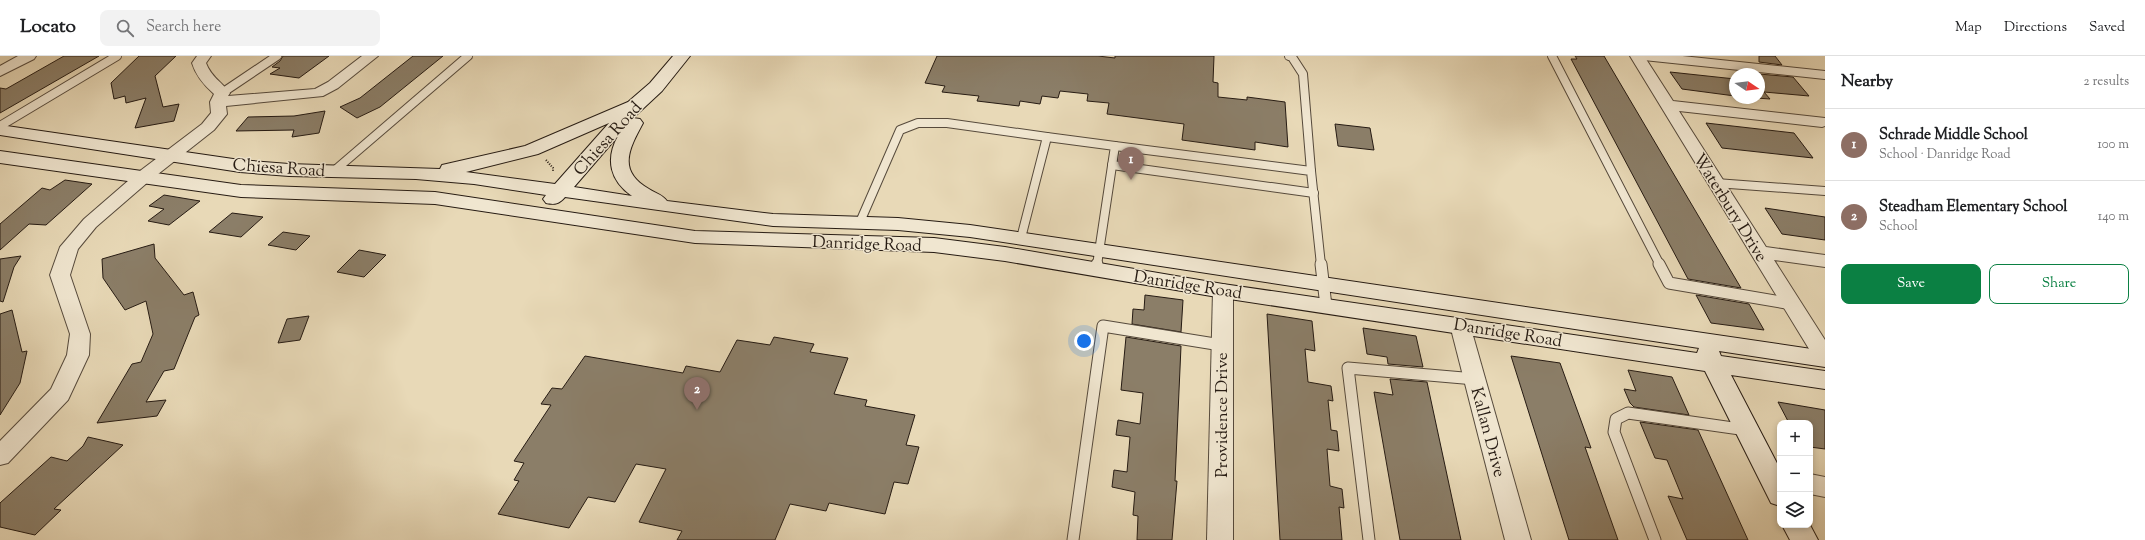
<!DOCTYPE html>
<html lang="en">
<head>
<meta charset="utf-8">
<style>
  :root { --surface:#fff; --page:#f2f2f2; --text:#202124; --muted:#757577; --line:#e0e0e0; --accent:#0b8043 }
  body { margin:0; font-family:"Sorts Mill Goudy",serif; background:var(--page); color:var(--text) }
  .controls { position:absolute; right:12px; bottom:12px; display:grid; overflow:hidden; border-radius:8px; box-shadow:0 2px 6px #0003 }
  .controls button { width:36px; height:36px; display:grid; place-items:center; padding:0; border:0; border-bottom:1px solid var(--line); background:var(--surface); color:var(--text); font:20px sans-serif }
  .compass { position:absolute; left:1729px; top:12px; width:36px; height:36px; border-radius:50%; background:var(--surface); box-shadow:0 2px 6px #0003; rotate:103deg }
  .you { position:absolute; left:1084px; top:285px; width:14px; height:14px; margin:-10px; border:3px solid #fff; border-radius:50%; background:#1a73e8; box-shadow:0 0 0 6px #1a73e833 }
  .badge { display:grid; place-items:center; width:26px; height:26px; border-radius:50%; background:var(--accent); color:#fff; font-size:13px; font-weight:700 }
  .pin { position:absolute; translate:-50% -33px; filter:drop-shadow(0 1px 2px #0008) }
  .pin::after { content:''; position:absolute; top:21px; width:14px; height:12px; background:inherit; clip-path:polygon(0 0,100% 0,50% 100%) }
  .list { margin:0; padding:0; list-style:none }
  h2 { display:flex; justify-content:space-between; align-items:center; height:52px; margin:0; padding:0 16px; font-size:17px }
  h2 small { font-size:13px; font-weight:400; color:var(--muted) }
  .list li { display:grid; grid-template-columns:26px 1fr auto; gap:12px; align-items:center; box-sizing:border-box; height:72px; padding:0 16px; border-top:1px solid var(--line) }
  .list b { display:block; font-size:15px; white-space:nowrap }
  .list p { margin:0; font-size:13px; white-space:nowrap; color:var(--muted) }
  .list em { font-size:13px; font-style:normal; color:var(--muted) }
  .actions { display:flex; gap:8px; padding:12px 16px }
  .actions a { flex:1; padding:9px 0; border:1px solid var(--accent); border-radius:8px; text-align:center; font-size:14px; color:var(--accent) }
  .actions .main { background:var(--accent); color:#fff }
  .icon { flex:none; width:22px; height:22px; fill:none; stroke:currentColor; stroke-width:2; stroke-linecap:round; stroke-linejoin:round }
  .map { position:relative; flex:none; width:1825px; height:484px; overflow:hidden }
  header { display:flex; align-items:center; gap:24px; box-sizing:border-box; height:56px; padding:0 20px; background:var(--surface); border-bottom:1px solid var(--line) }
  header strong { font-size:19px }
  nav { display:flex; gap:22px; margin-inline-start:auto; font-size:14px }
  .search { width:280px; height:36px; background:var(--page); display:flex; align-items:center; gap:10px; box-sizing:border-box; padding:0 14px; border-radius:8px; color:var(--muted); font-size:15px }
  main { display:flex }
  aside { flex:1; background:var(--surface) }
  .map>svg:first-child { display:block }
  .building { fill:#8b7e68; stroke:#261b13 }
  .lines { fill:none; stroke-linecap:round; stroke-linejoin:round }
  .lane-far1-casing { stroke:#564a3c; stroke-width:10 }
  .lane-casing { stroke:#564a3c; stroke-width:13 }
  .street-casing { stroke:#564a3c; stroke-width:2 }
  .secondary-casing { stroke:#261b13; stroke-width:2 }
  .path { stroke:#261b13; stroke-width:2; stroke-dasharray:1 1.5; stroke-linecap:butt }
  .lane-far1 { stroke:#f0e6d0; stroke-width:8 }
  .lane { stroke:#f0e6d0; stroke-width:11 }
  .street { fill:#f0e6d0; fill-rule:evenodd }
  .secondary { fill:#f0e6d0; fill-rule:evenodd }
  .labels { text-anchor:middle; stroke-width:3; stroke-linejoin:round; paint-order:stroke }
  .street-label { font-size:17px; fill:#261b13; stroke:#f0e6d0 }
</style>
</head>
<body>
<header>
<strong>Locato</strong>
<div class="search"><svg class="icon" aria-label="search" viewBox="0 0 24 24"><circle cx="10" cy="10" r="6"/><path d="M15 15l6 6"/></svg>Search here</div>
<nav><a>Map</a><a>Directions</a><a>Saved</a></nav>
</header>
<main>
<div class="map">
<svg width="1825" height="484" viewBox="0 0 1825 484">
  <rect width="100%" height="100%" fill="#e8d9b7"/>
  <filter id="stains"><feTurbulence type="fractalNoise" baseFrequency=".005" numOctaves="4"/><feColorMatrix values="0 0 0 0 .2 0 0 0 0 .09 0 0 0 0 .02 0 0 0 .5 -.17"/></filter>
  <radialGradient id="worn" r=".72"><stop offset=".6" stop-color="#630" stop-opacity="0"/><stop offset="1" stop-color="#630" stop-opacity=".3"/></radialGradient>
  <g class="building">
    <path d="M64 0H99L0 57V32L6 33Z"/>
    <path d="M139 0H176L155 20 163 51 179 48 174 65 135 72 146 42 126 47 125 40 114 43 111 27Z"/>
    <path d="M283 0H329L299 22 270 18 280 12 272 11 280 5Z"/>
    <path d="M413 0H443L380 51 357 62 340 51 360 42Z"/>
    <path d="M937 0H1098L1115 2V0H1214L1213 26 1218 27V41L1247 44V41L1285 46 1288 91 1255 86V94L1182 84 1184 68 1107 58 1109 47 1087 45 1088 38 1060 35 1058 42 1042 40 1040 48 1020 45 1019 50 977 45 979 40 942 36 945 30 925 27Z"/>
    <path d="M1575 0H1604L1741 232 1688 223 1571 3H1577Z"/>
    <path d="M1759 0H1775L1782 9 1759 6Z"/>
    <path d="M1670 16 1735 23V40L1682 33Z"/>
    <path d="M1759 18 1793 21 1809 40 1764 36 1770 43 1756 42H1759Z"/>
    <path d="M325 55 319 77 292 81 294 74 236 75 248 61 294 60Z"/>
    <path d="M1706 67 1794 77 1813 102 1722 92Z"/>
    <path d="M1335 68 1370 72 1374 94 1338 90Z"/>
    <path d="M65 124 92 128 46 169 29 168 0 194V168L42 132 50 134Z"/>
    <path d="M164 139 200 145 169 169 148 165 164 153 149 150Z"/>
    <path d="M1765 152 1825 161V184L1782 178Z"/>
    <path d="M232 157 263 161 241 181 209 176Z"/>
    <path d="M283 176 310 180 296 194 268 189Z"/>
    <path d="M154 188 155 202 184 239 193 236 199 259 195 261 174 313 164 315 146 346 166 344 157 360 97 367 132 308 141 306 153 278 146 245 125 254 103 222 102 203Z"/>
    <path d="M359 194 386 199 364 221 337 216Z"/>
    <path d="M21 200 14 211 3 246 0 245V203Z"/>
    <path d="M1145 239 1183 244 1181 276 1132 268 1133 253 1144 254Z"/>
    <path d="M1696 239 1749 248 1764 274 1711 267Z"/>
    <path d="M12 254 22 296 27 295 20 327 0 359V258Z"/>
    <path d="M1267 258 1312 265 1315 295 1305 293 1308 326 1331 330 1333 345 1328 344 1331 374 1337 375 1339 395 1327 393 1330 430 1342 433 1344 452 1339 451 1342 484H1280Z"/>
    <path d="M309 260 300 284 278 287 287 263Z"/>
    <path d="M1363 272 1416 280 1423 311 1388 308 1387 301 1367 298Z"/>
    <path d="M774 281 814 288 810 296 848 302 834 338 867 344 865 350 915 359 906 389 919 391 908 428 894 426 885 458 829 447 826 455 790 448 775 484H677L682 475 639 466 666 413 636 408 615 446 588 441 569 472 498 458 519 425 514 424 524 407 514 405 551 349 541 348 552 332 562 333 585 300 683 317 686 310 720 316 737 284 770 289Z"/>
    <path d="M1126 281 1181 290 1175 425H1177L1172 484H1137L1138 460 1133 459 1135 436 1112 431 1114 414 1127 416 1130 381 1116 379 1118 364 1140 368 1143 337 1121 334Z"/>
    <path d="M1511 300 1560 307 1591 392 1585 391 1618 484H1569Z"/>
    <path d="M1628 314 1672 321 1689 359 1634 351 1630 347 1624 333 1636 335Z"/>
    <path d="M1390 323 1427 326 1461 484H1400L1374 336 1393 339Z"/>
    <path d="M1778 346 1825 354V393L1810 391V367H1789Z"/>
    <path d="M1640 366 1698 374 1748 484H1687L1668 440 1683 443 1667 404 1655 402Z"/>
    <path d="M88 381 123 389 54 453 61 454 35 479 0 471V447L51 401 67 405 83 390Z"/>
  </g>
  <g class="lines">
    <defs>
      <g id="lane-far1">
        <path d="M1289 0 1292 1 1303 18 1311 115"/>
        <path d="M1552 0 1660 209"/>
        <path d="M1644 0 1825 19"/>
        <path d="M222 37 277 0"/>
        <path d="M0 70 117 0"/>
        <path d="M1115 90 1311 115 1321 209"/>
        <path d="M1112 109 1314 137"/>
        <path d="M334 115 468 0"/>
        <path d="M1716 127 1825 135"/>
        <path d="M860 166 900 74 918 67H947L1047 81"/>
        <path d="M1021 182 1047 81 1115 90 1097 209"/>
      </g>
      <g id="lane">
        <path d="M1321 208 1326 250"/>
        <path d="M1659 208 1669 227 1792 248"/>
        <path d="M1096 213 1097 208"/>
        <path d="M1073 484 1103 270 1221 289"/>
        <path d="M1369 484 1348 312 1475 323"/>
        <path d="M1655 484 1614 376 1616 363 1628 357 1747 374"/>
      </g>
      <g id="street">
        <path d="M18 0H36L34 3 0 20V10Z"/>
        <path d="M197 0H211L206 7C211 21 222 26 230 37L228 40 315 33 328 26 362 0H378L338 32 323 40 226 50 227 58 214 74 148 126 96 171 78 193 70 219 90 278 89 299 68 344 8 407 0 409V385L51 333 67 299 70 278 50 219 60 191 84 163 136 118 202 68 211 57 210 46 214 38C204 29 196 20 192 7Z"/>
        <path d="M1630 0H1644L1673 45 1825 62V70L1822 71 1679 55 1766 191 1825 199V211L1774 204 1825 284V309L1817 306Z"/>
        <path d="M1223 228 1230 230 1233 235V484H1207L1213 235 1216 230Z"/>
        <path d="M1460 262 1467 264 1470 269 1531 484H1505L1450 269 1453 264Z"/>
        <path d="M1810 418 1825 421V441L1810 438Z"/>
      </g>
      <g id="secondary">
        <path d="M673 0H690L662 35 633 62 640 63 643 67C629 93 617 115 649 133 655 137 663 139 667 145L773 158 898 162 970 169 1825 295V311L1719 295 1721 300 1825 315V333L1731 319 1780 413V450L1771 447 1705 315 1223 242 1005 205 934 196 695 187 435 148 241 141 0 107V95L241 129 435 136 695 175 934 182 1005 191 1223 228 1697 297 1699 292 970 181 898 174 773 170 565 141C559 148 555 149 546 147L543 143 546 139 474 128 416 123 289 120 240 116 0 79V69L240 104 289 108 440 113 442 109 525 90 628 46 650 27ZM609 67 555 128 466 116 538 98ZM618 80C605 103 610 125 632 140L574 131Z"/>
        <path d="M1782 469H1810L1818 484H1790Z"/>
      </g>
    </defs>
    <use href="#lane-far1" class="lane-far1-casing"/>
    <use href="#lane" class="lane-casing"/>
    <use href="#street" class="street-casing"/>
    <use href="#secondary" class="secondary-casing"/>
    <path class="path" d="M546 104 553 112V116"/>
    <use href="#lane-far1" class="lane-far1"/>
    <use href="#lane" class="lane"/>
    <use href="#street" class="street"/>
    <use href="#secondary" class="secondary"/>
  </g>
  <g class="labels">
    <g class="street-label">
      <text transform="translate(607 82) rotate(-48)" y="6">Chiesa Road</text>
      <text transform="translate(279 111) rotate(4)" y="6">Chiesa Road</text>
      <text transform="translate(1731 151) rotate(58)" y="6">Waterbury Drive</text>
      <text transform="translate(867 187) rotate(2)" y="6">Danridge Road</text>
      <text transform="translate(1188 228) rotate(9)" y="6">Danridge Road</text>
      <text transform="translate(1508 276) rotate(9)" y="6">Danridge Road</text>
      <text transform="translate(1221 359) rotate(-90)" y="6">Providence Drive</text>
      <text transform="translate(1489 376) rotate(75)" y="6">Kallan Drive</text>
    </g>
  </g>
  <rect width="100%" height="100%" filter="url(#stains)"/>
  <rect width="100%" height="100%" fill="url(#worn)"/>
</svg>
<div class="controls">
<button>+</button>
<button>−</button>
<button><svg class="icon" aria-label="layers" viewBox="0 0 24 24"><path d="M12 4l9 5-9 5-9-5zM3 14l9 5 9-5"/></svg></button>
</div>
<svg class="compass" viewBox="-18 -18 36 36"><path d="M0-13l5 13h-10z" fill="#e53935"/><path d="M0 13l5-13h-10z" fill="#757577"/></svg>
<div class="you"></div>
<div class="pin badge" style="left:1131px;top:124px;background:#8d6e63">1</div>
<div class="pin badge" style="left:697px;top:354px;background:#8d6e63">2</div>
</div>
<aside>
<h2>Nearby<small>2 results</small></h2>
<ul class="list">
<li><span class="badge" style="background:#8d6e63">1</span><div><b>Schrade Middle School</b><p>School · Danridge Road</p></div><em>100 m</em></li>
<li><span class="badge" style="background:#8d6e63">2</span><div><b>Steadham Elementary School</b><p>School</p></div><em>140 m</em></li>
</ul>
<div class="actions"><a class="main">Save</a><a>Share</a></div>
</aside>
</main>
</body>
</html>
